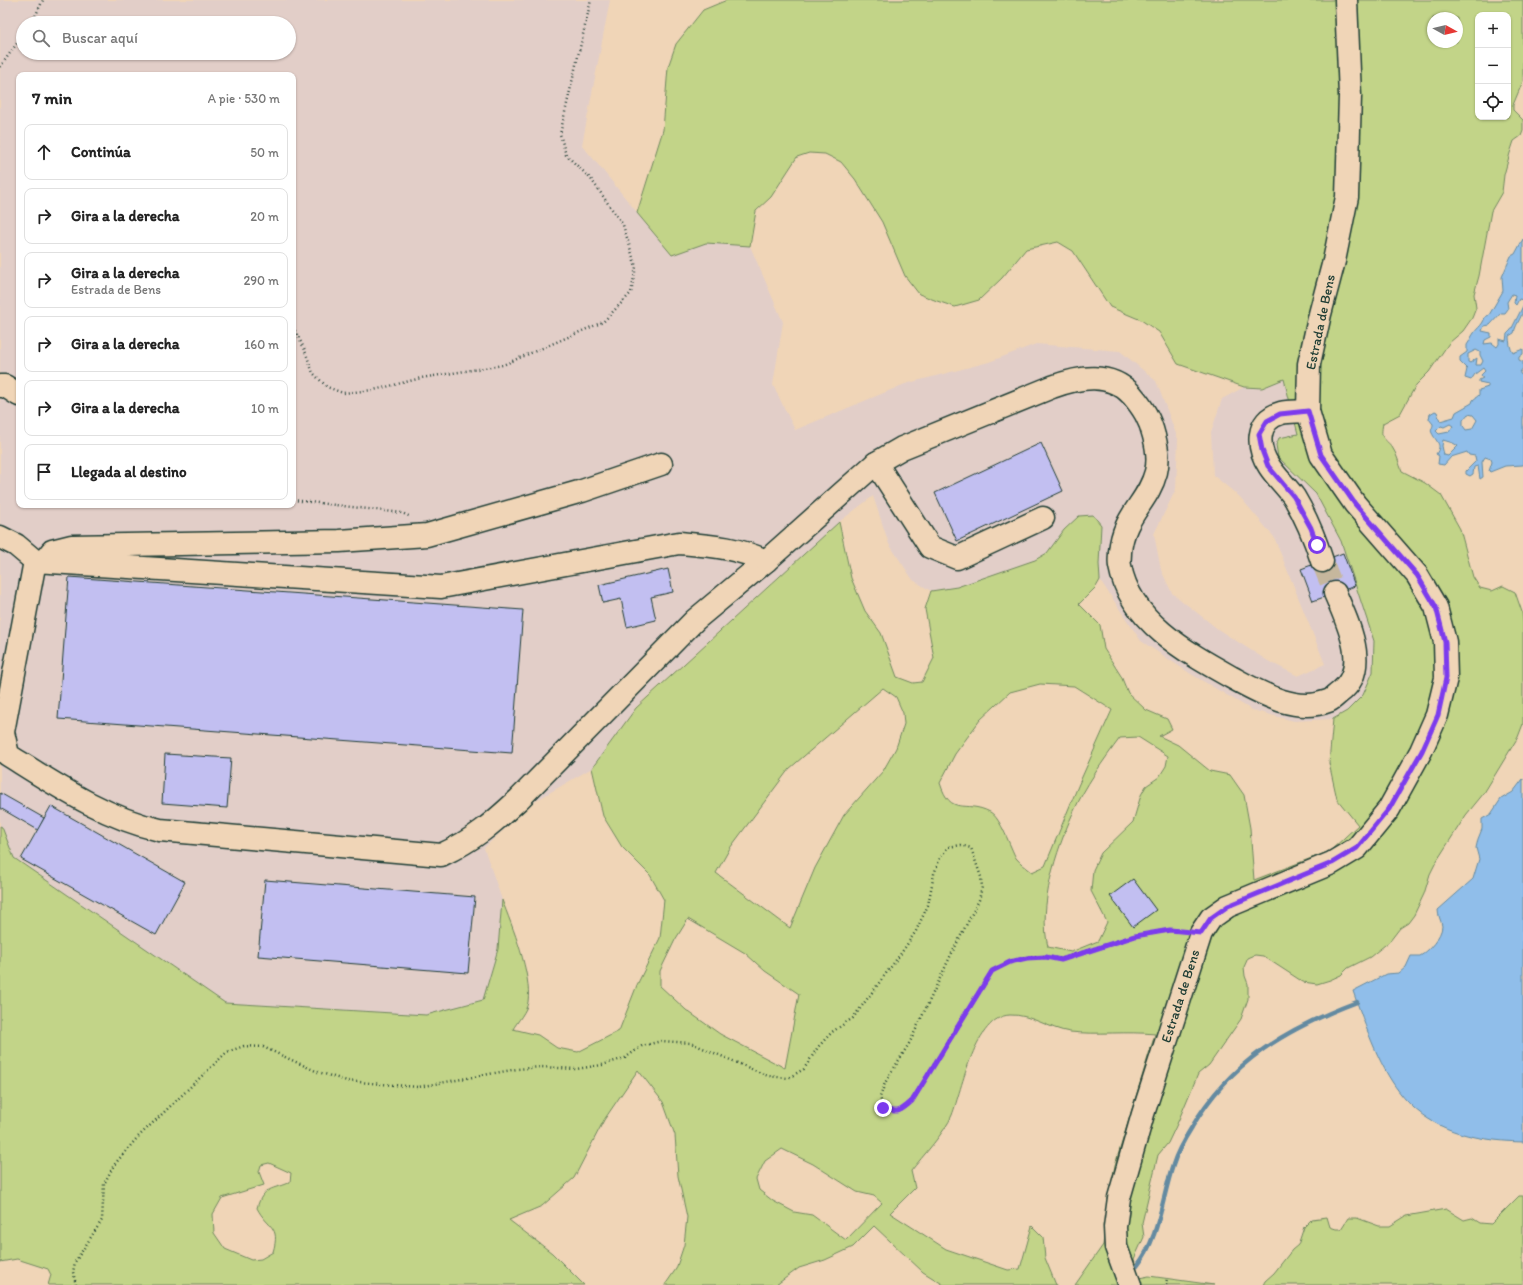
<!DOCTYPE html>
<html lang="es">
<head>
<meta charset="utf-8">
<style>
  :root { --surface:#fff; --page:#f2f2f2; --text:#222; --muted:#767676; --line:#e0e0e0 }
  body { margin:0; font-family:Itim,sans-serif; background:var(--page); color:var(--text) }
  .controls { position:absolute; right:12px; top:12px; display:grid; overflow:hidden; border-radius:8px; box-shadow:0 1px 3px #0004 }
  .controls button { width:36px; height:36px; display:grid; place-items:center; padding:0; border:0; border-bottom:1px solid var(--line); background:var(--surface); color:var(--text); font:20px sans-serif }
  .compass { position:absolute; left:1427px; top:12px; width:36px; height:36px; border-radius:50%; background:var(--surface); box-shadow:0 1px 3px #0004; rotate:98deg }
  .stop { position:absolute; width:12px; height:12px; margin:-9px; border:3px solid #7c3aed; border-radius:50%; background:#fff }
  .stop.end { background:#7c3aed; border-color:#fff; box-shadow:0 1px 4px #0008 }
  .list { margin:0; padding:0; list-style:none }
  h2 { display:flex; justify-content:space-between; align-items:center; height:52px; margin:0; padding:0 16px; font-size:17px }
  h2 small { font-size:13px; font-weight:400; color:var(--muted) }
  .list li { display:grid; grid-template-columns:26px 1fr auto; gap:12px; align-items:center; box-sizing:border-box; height:56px; margin:0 8px 8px; padding:0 8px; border:1px solid var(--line); border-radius:8px }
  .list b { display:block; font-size:15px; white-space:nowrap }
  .list p { margin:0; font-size:13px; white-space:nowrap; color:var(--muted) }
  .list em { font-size:13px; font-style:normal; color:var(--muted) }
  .icon { flex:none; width:22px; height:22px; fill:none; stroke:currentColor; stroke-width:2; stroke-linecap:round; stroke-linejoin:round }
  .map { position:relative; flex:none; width:1523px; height:1285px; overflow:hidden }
  .search { position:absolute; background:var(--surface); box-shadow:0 1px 3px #0004; left:16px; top:16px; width:280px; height:44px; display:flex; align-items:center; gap:10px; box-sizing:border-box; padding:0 14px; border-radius:22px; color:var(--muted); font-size:15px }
  .panel { position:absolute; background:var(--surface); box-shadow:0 1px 3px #0004; left:16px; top:72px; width:280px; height:436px; border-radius:8px }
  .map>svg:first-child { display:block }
  .built { fill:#e2cec8; fill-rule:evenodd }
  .green { fill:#c2d488; stroke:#70885e; fill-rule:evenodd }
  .water { fill:#90beea; stroke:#638aa1; fill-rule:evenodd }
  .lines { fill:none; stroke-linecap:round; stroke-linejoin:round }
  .stream { stroke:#638aa1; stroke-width:4.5 }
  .building { fill:#c2bff1; stroke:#1f3d34 }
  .minor-tunnel { stroke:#c6b79d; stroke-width:22; stroke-dasharray:22 11; stroke-linecap:butt }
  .minor-casing { stroke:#1f3d34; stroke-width:25 }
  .path { stroke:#1f3d34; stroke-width:2.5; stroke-dasharray:1 3; stroke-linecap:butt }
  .minor { stroke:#f0d5b7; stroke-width:22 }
  .route { stroke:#7c3aed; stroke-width:5 }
  .labels { text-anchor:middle; stroke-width:4; stroke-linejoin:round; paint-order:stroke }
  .street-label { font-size:14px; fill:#1f3d34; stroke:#f0d5b7 }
</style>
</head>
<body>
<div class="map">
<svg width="1523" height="1285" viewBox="0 0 1523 1285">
  <rect width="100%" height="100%" fill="#f0d5b7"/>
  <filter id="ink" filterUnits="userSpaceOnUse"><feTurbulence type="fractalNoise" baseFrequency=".025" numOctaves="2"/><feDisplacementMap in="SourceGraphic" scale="8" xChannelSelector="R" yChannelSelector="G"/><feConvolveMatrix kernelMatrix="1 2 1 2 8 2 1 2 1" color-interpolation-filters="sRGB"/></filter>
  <g filter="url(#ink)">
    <path class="built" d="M0 0H610L582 145 672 255 706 243 750 246 783 322 773 385 795 430 905 384 989 362 1036 344 1120 351 1156 381 1178 439 1176 489 1154 534 1161 570 1172 593 1219 630 1268 661 1298 676 1325 664 1274 537 1240 497 1213 475 1211 432 1222 399 1244 387 1262 388 1284 379 1298 434 1278 457 1316 494 1341 541 1374 641 1373 672 1363 695 1347 711 1333 719 1294 721 1252 710 1191 674 1141 641 1100 580 1099 564 1101 525 1064 530 1047 553 1035 560 957 587 931 591 913 580 889 544 873 496 839 522 636 707 592 768 532 803 484 848 502 900 498 949 484 1000 426 1015 225 1003 14 858 0 826ZM23 23H289V53H23ZM19 75H293V505H19Z"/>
    <g class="green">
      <path d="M727 0H1523V81L1513 105V110L1523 120V131L1521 136 1514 141 1510 153 1504 175 1502 192 1491 211 1479 276 1474 294 1476 308 1472 318 1463 331 1449 343 1429 372 1416 385 1400 414 1383 423C1380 440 1383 436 1392 447 1397 454 1399 464 1402 471L1425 483 1441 495 1460 529 1473 577 1480 588 1492 591 1503 586 1515 592 1522 612 1523 624V724L1518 737 1484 793 1466 815 1436 862 1430 874 1424 894 1414 915 1408 923 1400 928 1390 941 1370 957 1348 968 1341 975 1330 980 1317 984 1303 982 1263 956 1255 955 1248 958 1244 967 1245 976 1248 984V999L1241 1019 1209 1065 1198 1074 1177 1124 1168 1143 1158 1155 1142 1223 1144 1237 1134 1259 1139 1278 1149 1276 1214 1285H1075L1103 1245 1108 1202 1115 1165 1155 1034C1127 1031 1098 1035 1070 1032 1049 1029 1031 1014 1010 1015 975 1016 962 1089 952 1115 946 1131 922 1157 911 1171L915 1188 890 1213 946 1249 1008 1270 1020 1269 1032 1226 1043 1237 1045 1258 1056 1285H944L923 1272 874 1226 853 1247 825 1260 799 1268 776 1285H665L676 1269 684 1245 687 1217 678 1176 675 1135 663 1102 638 1070 604 1120 574 1178 542 1206 509 1220 552 1253 584 1285H48L51 1275 48 1269 17 1259 0 1262V826L2 827 14 858 225 1003 426 1015 483 1000 498 949 502 900C512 926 532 974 528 1002 527 1011 517 1022 513 1029L538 1035 557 1048 578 1052 619 1031 637 985 660 938 664 900 650 875 622 847 603 816 592 768 636 708 839 522 851 578 865 611 881 633 897 677 913 683 922 682 934 658 925 609 931 591 957 587 1035 560 1047 553 1064 530 1079 516 1093 515 1101 525 1099 564 1100 580 1096 587 1079 604 1100 625 1104 649 1121 676 1128 693 1146 710 1167 719 1172 729 1159 736 1178 745 1210 771 1230 775 1244 795 1250 828 1254 880 1330 851 1358 825 1337 799 1329 763 1333 719 1347 711 1363 695 1373 672 1374 641 1341 541 1316 494 1278 457 1276 445 1279 438 1298 434 1284 379 1262 388 1244 387 1178 364 1159 332 1141 320 1110 307 1073 251 1058 242 1026 249 1002 278 979 300 955 307 937 301 919 294 905 276 882 222 855 179 841 162 825 154 809 153 797 157 771 197 756 211 750 246 706 243 672 255 637 213 663 130 668 67 676 44 703 10ZM1478 15H1508V117H1478ZM1433 18H1457V42H1433ZM1040 684 1074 686 1112 710 1078 786 1045 866 1032 872C1027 868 1020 863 1016 858 1010 847 1001 818 990 812 965 799 951 818 940 783L955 754 980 720 1010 692ZM883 688 896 697 903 713 904 724 896 748 883 771 844 815 815 868 790 928 716 873 730 848 789 769ZM1138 737 1168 756 1166 766 1159 777 1146 786 1141 795 1133 822 1101 853 1093 870 1091 891 1107 922 1098 941 1071 952 1048 947C1038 906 1056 851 1073 813 1085 786 1103 761 1120 738ZM688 919 745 953 765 971 799 994 785 1068 720 1034 686 1010 660 986V971L675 940ZM782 1149 813 1164 857 1192 874 1196 882 1203 846 1240 812 1215 794 1212 773 1201 759 1190 756 1179 765 1161ZM269 1163 291 1173 290 1182C273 1190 263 1186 257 1208 268 1229 281 1225 273 1252L261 1259 251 1260 225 1249 214 1233 213 1214 222 1198 264 1185 259 1172 261 1165Z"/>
      <path d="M1519 1196H1523V1285H1263L1265 1281 1274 1273 1292 1250 1298 1245 1304 1227 1312 1219 1327 1217 1330 1227 1336 1229H1341L1348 1218H1357L1379 1226H1390L1406 1216 1446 1209 1464 1220 1472 1218 1480 1223 1491 1224Z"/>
    </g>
    <g class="water">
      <path d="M1523 239V300L1519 299 1516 305 1514 303 1515 295 1512 294 1507 302 1508 309 1505 313H1501L1490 325 1484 326 1482 331 1491 333V337L1485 340 1484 344 1492 343 1497 347 1499 344V339L1506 341 1507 334 1511 330 1523 306C1523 318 1516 322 1514 333L1509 336C1509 341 1510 349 1513 353L1523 349V354L1519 357V360L1523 362V368L1520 372V374L1523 375V465L1505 466 1490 472 1489 471 1492 462 1491 459 1485 457 1482 462 1483 477 1480 479 1478 466 1474 467 1473 474 1470 476 1466 474V471L1476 461 1475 456 1469 455 1467 452 1451 457 1444 465 1438 464 1439 456 1436 454C1443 444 1436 442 1432 433 1430 430 1433 428 1433 424L1429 419 1430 414 1435 411 1437 412 1440 421 1454 417 1456 412 1472 403 1473 400 1479 395V390L1488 387V384L1479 382V380L1483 378 1481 375 1485 371 1483 368 1475 374 1471 380 1465 378 1467 369 1460 362V357L1467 352V345C1470 341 1471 337 1474 333 1478 327 1483 325 1485 317L1489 315 1503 291 1502 277 1511 256 1515 254ZM1476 350 1480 352V355L1483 361 1481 365H1476L1477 358 1470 363 1468 362V354ZM1468 414 1473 415 1477 420 1472 429 1466 430 1463 426V420ZM1450 424 1453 426 1449 432 1439 434 1436 431 1441 426 1444 427ZM1443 440 1453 443 1458 446 1448 456 1444 455 1442 446Z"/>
      <path d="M1523 779V1142C1409 1139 1387 1089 1353 991L1386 974 1399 973 1406 967 1411 956H1420C1428 952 1442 936 1442 926 1441 920 1438 916 1438 910L1473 879 1479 859 1476 848 1478 839 1482 829V819L1491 814 1501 799 1513 792Z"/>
    </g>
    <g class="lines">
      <path class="stream" d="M1137 1266C1159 1239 1162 1198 1173 1165 1177 1152 1185 1138 1192 1127 1230 1061 1288 1028 1357 1002"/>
    </g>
    <g class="building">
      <path d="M1041 443 1063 491 957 541 935 493Z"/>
      <path d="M1343 553 1355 586 1313 601 1301 569Z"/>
      <path d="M668 569 673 592 651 597 656 620 627 627 621 599 603 603 599 585Z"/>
      <path d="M69 577 523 610 512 753 58 719Z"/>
      <path d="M165 754 231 758 227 808 162 803Z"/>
      <path d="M0 793 44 818 38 830 0 808Z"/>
      <path d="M51 806 185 882 156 935 21 859Z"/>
      <path d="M1133 879 1156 910 1133 927 1110 896Z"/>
      <path d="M265 880 475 897 468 973 258 956Z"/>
    </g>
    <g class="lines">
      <path class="minor-tunnel" d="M1322 561 1335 593"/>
      <defs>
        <g id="minor">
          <path d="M0 386H5L19 395"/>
          <path d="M1308 411C1299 412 1289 411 1281 413 1255 420 1257 448 1269 466 1276 477 1286 486 1294 497 1306 517 1315 539 1322 561"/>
          <path d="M876 463 930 547 957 558 1043 518"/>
          <path d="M0 537 16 545 35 561"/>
          <path d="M679 543C713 546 735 547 766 561L695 620 519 799C493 823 474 840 441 855L160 830C105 818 56 785 8 755L3 732 35 561 441 587Z"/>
          <path d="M44 561 52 551 72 546 339 541 427 535 582 491 661 464"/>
          <path d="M766 561 876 463 902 448 1052 387C1079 377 1110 371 1132 395 1143 408 1150 419 1154 436 1157 447 1159 460 1156 472 1148 503 1123 515 1120 552 1120 557 1119 562 1120 566 1130 621 1186 652 1231 677 1259 692 1295 714 1328 701 1332 700 1335 696 1339 693 1372 669 1347 622 1335 593"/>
          <path d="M1130 1285 1116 1247 1115 1227 1119 1198 1143 1114 1201 933 1211 918 1228 906 1332 863 1357 848 1389 809 1421 751 1437 715 1446 678 1445 642 1436 607 1417 575 1355 504 1321 455 1308 411 1309 364 1320 314 1334 261 1347 197 1350 96 1346 0"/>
        </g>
      </defs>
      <use href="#minor" class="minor-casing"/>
      <g class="path">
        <path d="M32 23 43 0"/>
        <path d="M0 67 23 35"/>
        <path d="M293 327 304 348 313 373 327 387 343 393 374 390 421 378 503 365 603 322 631 293 636 267 623 225 591 179 566 155 560 134 591 0"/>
        <path d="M293 500 402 513 411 517"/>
        <path d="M76 1285 73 1272 75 1262 102 1220 104 1184 114 1165 137 1138 227 1052 244 1046 263 1047 318 1072 347 1081 418 1087 517 1069 541 1067 576 1069 602 1065 625 1058 642 1046 661 1041 691 1043 768 1076 788 1078 804 1069 818 1047 832 1032 853 1018 902 952 916 931 928 905 934 874 940 858 948 847 961 845 971 848 981 877 982 887 979 900 950 957 910 1042 885 1083 880 1097 883 1108C898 1114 901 1111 912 1101L992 971 1010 962 1027 958 1046 957 1061 959 1135 936 1170 930 1183 931"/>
        <path d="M1166 1285 1167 1278"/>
      </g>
      <use href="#minor" class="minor"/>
    </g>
  </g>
  <g class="lines" filter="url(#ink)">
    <path class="route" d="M883 1108C898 1114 901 1111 912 1101L992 971 1010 962 1027 958 1046 957 1061 960 1135 936 1170 930 1201 933 1211 918 1228 906 1332 863 1357 848 1389 809 1422 751 1438 715 1446 678 1445 642 1436 607 1417 575 1355 504 1321 455 1308 411 1280 414 1267 421 1259 434 1262 450 1268 466 1294 497 1311 528 1317 545"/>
  </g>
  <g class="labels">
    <g class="street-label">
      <text transform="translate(1320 322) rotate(-78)" y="5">Estrada de Bens</text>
      <text transform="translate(1180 996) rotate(-72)" y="5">Estrada de Bens</text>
    </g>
  </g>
</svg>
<div class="controls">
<button>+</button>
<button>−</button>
<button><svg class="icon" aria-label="locate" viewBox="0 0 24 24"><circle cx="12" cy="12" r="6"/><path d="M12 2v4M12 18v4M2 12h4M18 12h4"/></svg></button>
</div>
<svg class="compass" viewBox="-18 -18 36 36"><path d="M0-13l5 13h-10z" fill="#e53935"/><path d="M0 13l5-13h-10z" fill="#767676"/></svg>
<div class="stop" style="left:1317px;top:545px"></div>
<div class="stop end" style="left:883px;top:1108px"></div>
<div class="search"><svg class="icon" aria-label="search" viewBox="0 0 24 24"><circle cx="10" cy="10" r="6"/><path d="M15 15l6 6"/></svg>Buscar aquí</div>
<section class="panel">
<h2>7 min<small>A pie · 530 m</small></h2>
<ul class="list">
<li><svg class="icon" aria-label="ahead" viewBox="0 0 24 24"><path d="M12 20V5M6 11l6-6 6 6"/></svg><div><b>Continúa</b></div><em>50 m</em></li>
<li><svg class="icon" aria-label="right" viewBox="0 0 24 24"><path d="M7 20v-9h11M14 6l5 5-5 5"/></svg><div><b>Gira a la derecha</b></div><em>20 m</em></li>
<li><svg class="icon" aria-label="right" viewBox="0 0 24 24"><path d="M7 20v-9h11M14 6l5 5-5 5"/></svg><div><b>Gira a la derecha</b><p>Estrada de Bens</p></div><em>290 m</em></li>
<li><svg class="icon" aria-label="right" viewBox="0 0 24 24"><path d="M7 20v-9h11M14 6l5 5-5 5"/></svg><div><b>Gira a la derecha</b></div><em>160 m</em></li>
<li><svg class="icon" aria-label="right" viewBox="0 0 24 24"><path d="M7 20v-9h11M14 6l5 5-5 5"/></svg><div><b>Gira a la derecha</b></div><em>10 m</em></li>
<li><svg class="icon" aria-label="arrive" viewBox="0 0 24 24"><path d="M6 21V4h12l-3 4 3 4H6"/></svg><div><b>Llegada al destino</b></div></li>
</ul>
</section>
</div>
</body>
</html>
